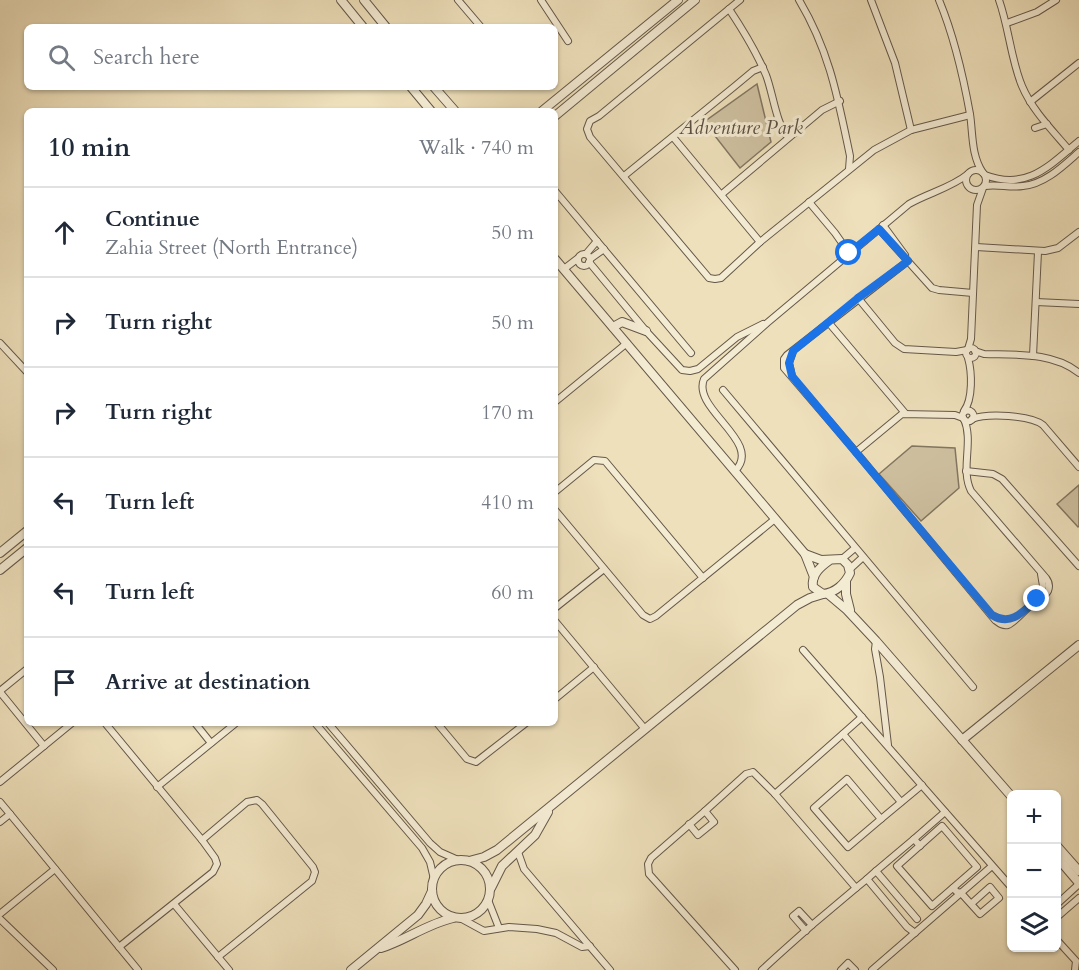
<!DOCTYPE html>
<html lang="en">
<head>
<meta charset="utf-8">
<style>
  :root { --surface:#fff; --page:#f2f2f3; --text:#1f2937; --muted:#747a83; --line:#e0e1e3 }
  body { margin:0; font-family:Cardo,serif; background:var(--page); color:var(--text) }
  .controls { position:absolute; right:18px; bottom:18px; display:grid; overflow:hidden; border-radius:9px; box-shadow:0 2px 4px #0004 }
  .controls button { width:54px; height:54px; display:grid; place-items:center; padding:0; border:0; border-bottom:2px solid var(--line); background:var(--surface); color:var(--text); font:30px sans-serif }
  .stop { position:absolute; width:18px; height:18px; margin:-14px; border:4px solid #1a73e8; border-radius:50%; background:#fff }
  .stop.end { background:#1a73e8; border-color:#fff; box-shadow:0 2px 6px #0008 }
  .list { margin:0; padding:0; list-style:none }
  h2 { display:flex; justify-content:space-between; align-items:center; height:78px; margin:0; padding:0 24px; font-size:26px }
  h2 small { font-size:20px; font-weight:400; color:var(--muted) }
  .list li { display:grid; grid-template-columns:39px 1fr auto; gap:18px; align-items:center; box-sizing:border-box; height:90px; padding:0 24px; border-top:2px solid var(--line) }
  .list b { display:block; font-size:22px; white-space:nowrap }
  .list p { margin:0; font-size:20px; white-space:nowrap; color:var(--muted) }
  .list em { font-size:20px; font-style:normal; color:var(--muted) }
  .icon { flex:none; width:33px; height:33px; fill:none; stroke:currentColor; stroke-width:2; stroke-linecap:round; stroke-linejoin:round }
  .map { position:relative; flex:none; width:1079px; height:970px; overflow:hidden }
  .search { position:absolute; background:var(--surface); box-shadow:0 2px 4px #0004; left:24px; top:24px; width:534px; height:66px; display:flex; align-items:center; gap:15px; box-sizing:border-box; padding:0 21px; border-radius:9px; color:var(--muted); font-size:22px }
  .panel { position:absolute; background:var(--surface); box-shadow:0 2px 4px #0004; left:24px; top:108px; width:534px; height:618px; border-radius:9px }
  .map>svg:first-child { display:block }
  .green { fill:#cfc1a1; stroke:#827662; stroke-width:1.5 }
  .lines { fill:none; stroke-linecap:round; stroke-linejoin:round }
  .minor-casing { stroke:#64584a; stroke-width:8 }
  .tertiary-casing { stroke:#64584a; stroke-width:10 }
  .minor { stroke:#f4ebd3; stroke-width:6 }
  .tertiary { stroke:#f4ebd3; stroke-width:8 }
  .route { stroke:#1a73e8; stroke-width:8 }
  .labels { text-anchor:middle; stroke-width:6; stroke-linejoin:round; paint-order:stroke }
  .park-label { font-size:20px; font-style:italic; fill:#5c5043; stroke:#f4ebd3 }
</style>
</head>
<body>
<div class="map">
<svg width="1079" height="970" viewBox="0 0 1079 970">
  <rect width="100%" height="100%" fill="#eee0bb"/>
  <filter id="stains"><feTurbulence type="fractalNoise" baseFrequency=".00333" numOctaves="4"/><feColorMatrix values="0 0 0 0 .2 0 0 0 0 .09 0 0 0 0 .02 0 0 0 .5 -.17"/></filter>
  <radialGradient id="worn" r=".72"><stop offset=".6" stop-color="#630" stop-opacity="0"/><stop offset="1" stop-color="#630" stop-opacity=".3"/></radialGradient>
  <g class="green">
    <path d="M757 84 771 142 740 168 704 122Z"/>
    <path d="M912 446 955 448 959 488 921 521 879 474Z"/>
    <path d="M1079 485V526L1078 527 1057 504Z"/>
  </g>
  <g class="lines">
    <defs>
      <g id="minor">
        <path d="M458 0 481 27"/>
        <path d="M541 0 568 41"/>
        <path d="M740 0 599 116 590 121 587 129 590 137 709 278 715 279 721 278 760 242 874 150 911 130 970 115"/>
        <path d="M799 0C830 52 838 99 850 156L849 169"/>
        <path d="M871 0 895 63 911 130"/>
        <path d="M939 0C954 36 963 75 970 114 973 134 971 155 983 173"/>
        <path d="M999 0C1009 28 1011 60 1022 86 1032 110 1052 130 1069 150"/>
        <path d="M729 9C743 30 756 51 766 75 773 93 776 124 788 137"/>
        <path d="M1007 23 1037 12 1056 0"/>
        <path d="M1030 102 1079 63"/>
        <path d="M1035 128 1047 124"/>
        <path d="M673 137 760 242"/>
        <circle cx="976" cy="180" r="10"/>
        <path d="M985 175C1027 191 1049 166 1079 141"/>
        <path d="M624 176 735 86 753 71 763 67"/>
        <path d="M985 186C998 184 1010 188 1023 186 1045 184 1063 166 1079 152"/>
        <path d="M555 191 691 353"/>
        <path d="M722 194 822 110 840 101"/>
        <path d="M809 202 835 233 849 253"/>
        <path d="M883 225 905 255"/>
        <path d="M879 229 932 288 939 290 973 293"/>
        <path d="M976 247 1045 251 1058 248 1079 232"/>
        <circle cx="584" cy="260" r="6"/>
        <path d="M586 254 597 241"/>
        <path d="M590 259 604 249"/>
        <path d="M908 261 787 355 784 359V368L856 452 995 620C999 623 1002 626 1008 625 1014 623 1027 608 1033 603 1038 598 1045 597 1048 591 1050 586 1049 582 1046 578L971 491C960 469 974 442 964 419"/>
        <path d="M589 262 646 331 682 370 690 371 698 369 737 337 763 324"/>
        <path d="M564 269 577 259"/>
        <path d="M858 298 895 343 904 349 956 352 967 350"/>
        <path d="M1036 302 1079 304"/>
        <path d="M829 323 905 413"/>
        <path d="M0 343 27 372"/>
        <circle cx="971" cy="353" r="5"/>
        <path d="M968 349 971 339 977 205 983 188"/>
        <path d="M975 351 984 354C1016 355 1053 352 1079 373"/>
        <path d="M1033 356 1038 252"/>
        <path d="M792 376 789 363 793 352"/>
        <path d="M723 390 973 687"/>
        <path d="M555 402 627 343"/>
        <circle cx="968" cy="416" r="5.5"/>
        <path d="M964 411C973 399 972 372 968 358"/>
        <path d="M972 419C987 413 1031 415 1043 425L1079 467"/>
        <path d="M856 452 902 414 955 415 963 418"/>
        <path d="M735 471C764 442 691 409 704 379L767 323 909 204C928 193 951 188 968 174"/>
        <path d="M966 471 993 474 1002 479 1079 566"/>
        <path d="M555 492 594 460 605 461 703 578"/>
        <path d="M555 510 643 615 650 619 656 616 775 519"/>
        <path d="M842 559 855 548"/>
        <path d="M850 569 863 557"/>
        <path d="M1038 598 1043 586 1041 574"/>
        <path d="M555 608 604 569"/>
        <path d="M555 621 645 729"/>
        <path d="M876 641 875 649 880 677 888 745"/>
        <path d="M803 650 1012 888"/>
        <path d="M0 691 27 669"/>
        <path d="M0 692 44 746"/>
        <path d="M555 699 594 667"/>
        <path d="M105 723 202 840 215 858 217 864 213 872 119 947"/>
        <path d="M195 723 211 743"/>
        <path d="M315 723 422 848 430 862 434 879"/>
        <path d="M328 723 430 843 440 852 458 860"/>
        <path d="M437 723 467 759 476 762 526 723"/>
        <path d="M843 734 901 802"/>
        <path d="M847 779 881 819 848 847 814 808Z"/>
        <path d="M0 782 72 723"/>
        <path d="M157 787 236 723"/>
        <path d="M775 794 862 717"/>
        <path d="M0 802 10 814 0 822"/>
        <path d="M705 811 746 774 753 772 775 794 856 888 867 879 907 927 915 933"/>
        <path d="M10 814 138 970"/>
        <path d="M881 819 922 785"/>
        <path d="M689 824 698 835 714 822 705 811 651 858 648 864 649 874 735 970"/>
        <path d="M942 826 977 867 932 906 897 866Z"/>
        <path d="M202 840 247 802 257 800 262 804 313 867 315 872 312 881 218 957"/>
        <path d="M920 846 914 839 945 812"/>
        <path d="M518 852 524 869 610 970"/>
        <path d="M876 871 914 839"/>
        <path d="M867 879 876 871 917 919"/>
        <path d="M953 888 957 892 961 893 980 914 999 898 990 887 971 904"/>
        <path d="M488 900 499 928"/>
        <path d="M174 904 229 970"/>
        <path d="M1056 905 1079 884"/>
        <path d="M0 914 55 869"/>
        <path d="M1056 918 1079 898"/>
        <path d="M0 919 53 970"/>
        <path d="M462 919 484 931 509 927 537 929 556 933 582 947 590 946"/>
        <path d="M812 925 856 888"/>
        <path d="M1056 939 1076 961 1075 970"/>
        <path d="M762 970C778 955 795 940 812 925L799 911 793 916 806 931"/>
        <path d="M841 970 848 963 855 970"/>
        <path d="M872 970 992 866"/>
      </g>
      <g id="tertiary">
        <path d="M341 0 363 27"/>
        <path d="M364 0 386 27"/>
        <path d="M411 87 431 111"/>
        <path d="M434 87 455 111"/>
        <path d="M542 111 678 0"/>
        <path d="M555 116 695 0"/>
        <path d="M555 259 805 554 814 577"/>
        <path d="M613 327 622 322 646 331"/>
        <path d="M0 553 27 531"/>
        <path d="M805 554 821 560 842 559 848 565 850 573C845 584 835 593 823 594L813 587C811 575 820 567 830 560"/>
        <path d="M0 570 27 548"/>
        <path d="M846 581V594L850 610"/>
        <path d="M828 594 847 610 876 641 1012 797"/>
        <path d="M962 740 1079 645"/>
        <path d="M1056 845 1079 871"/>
        <path d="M1056 856 1079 883"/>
        <circle cx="461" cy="889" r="29"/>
        <path d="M469 861 484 857 497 850 797 605 810 598 823 594"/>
        <path d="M491 888 502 866 535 835 548 812"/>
        <path d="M381 948C406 940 427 924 453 918"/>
        <path d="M351 970 418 915 426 904 432 891"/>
      </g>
    </defs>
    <use href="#minor" class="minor-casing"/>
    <use href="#tertiary" class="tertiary-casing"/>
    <use href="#minor" class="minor"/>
    <use href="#tertiary" class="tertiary"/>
  </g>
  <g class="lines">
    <path class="route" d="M849 253 879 229 908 261 858 298 793 351 789 363 792 376 992 615C1011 627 1024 611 1037 599"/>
  </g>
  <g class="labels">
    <g class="park-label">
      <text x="741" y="134">Adventure Park</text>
    </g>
  </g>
  <rect width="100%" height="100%" filter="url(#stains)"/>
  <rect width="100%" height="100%" fill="url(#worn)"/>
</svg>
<div class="controls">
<button>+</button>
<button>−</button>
<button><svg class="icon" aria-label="layers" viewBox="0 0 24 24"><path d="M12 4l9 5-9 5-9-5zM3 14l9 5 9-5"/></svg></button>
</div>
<div class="stop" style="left:849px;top:253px"></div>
<div class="stop end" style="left:1037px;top:599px"></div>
<div class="search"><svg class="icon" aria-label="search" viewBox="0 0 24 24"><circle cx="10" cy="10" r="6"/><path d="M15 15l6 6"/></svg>Search here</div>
<section class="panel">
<h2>10 min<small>Walk · 740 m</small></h2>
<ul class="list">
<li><svg class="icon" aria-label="ahead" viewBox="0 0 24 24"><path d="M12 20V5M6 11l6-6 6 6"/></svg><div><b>Continue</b><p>Zahia Street (North Entrance)</p></div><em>50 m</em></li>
<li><svg class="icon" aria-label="right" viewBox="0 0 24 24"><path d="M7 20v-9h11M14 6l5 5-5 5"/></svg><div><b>Turn right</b></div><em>50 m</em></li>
<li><svg class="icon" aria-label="right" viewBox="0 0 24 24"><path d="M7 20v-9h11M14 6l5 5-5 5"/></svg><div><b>Turn right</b></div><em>170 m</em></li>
<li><svg class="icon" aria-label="left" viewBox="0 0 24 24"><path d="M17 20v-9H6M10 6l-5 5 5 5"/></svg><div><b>Turn left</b></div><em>410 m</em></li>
<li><svg class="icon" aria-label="left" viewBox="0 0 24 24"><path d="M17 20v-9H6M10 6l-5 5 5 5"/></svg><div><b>Turn left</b></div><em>60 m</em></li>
<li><svg class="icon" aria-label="arrive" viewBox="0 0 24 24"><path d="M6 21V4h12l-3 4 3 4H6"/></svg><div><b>Arrive at destination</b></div></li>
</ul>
</section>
</div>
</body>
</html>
